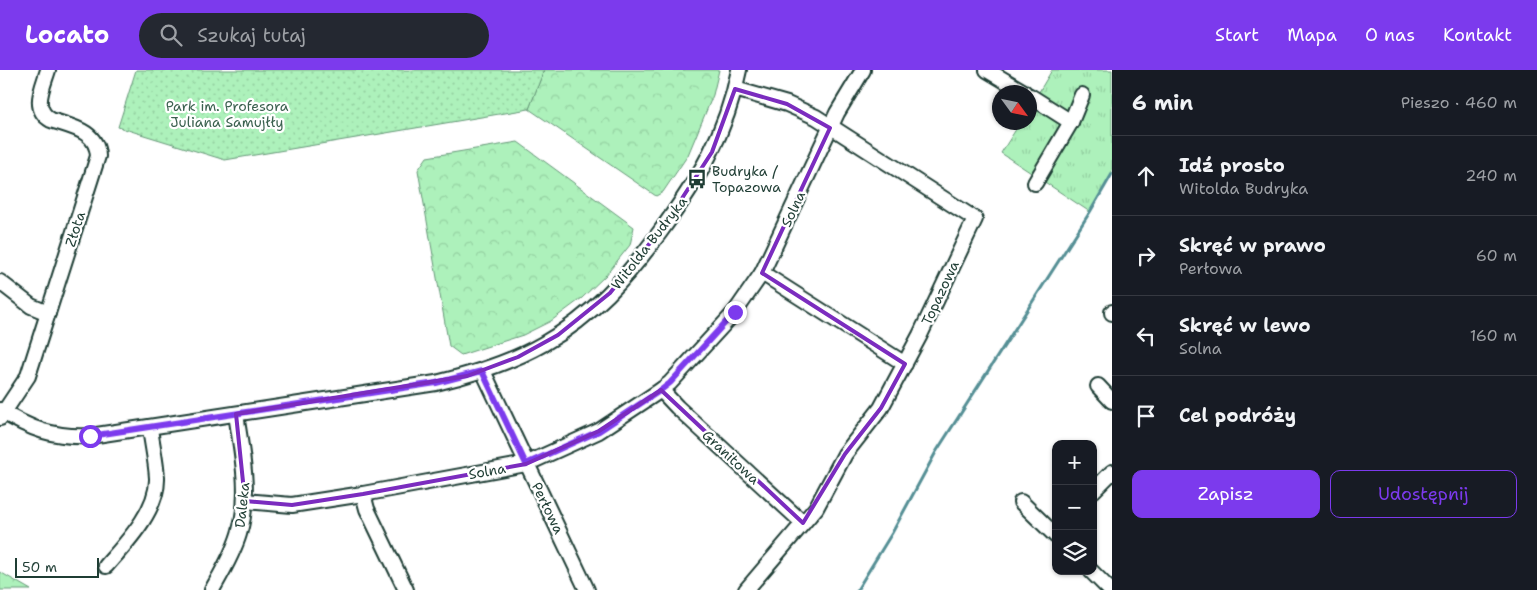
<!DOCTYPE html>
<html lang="pl">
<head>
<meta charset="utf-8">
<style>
  :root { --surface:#171b24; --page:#242831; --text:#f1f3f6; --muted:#9ea1a6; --line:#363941; --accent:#7c3aed }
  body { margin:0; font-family:"Shantell Sans",sans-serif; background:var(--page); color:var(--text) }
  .controls { position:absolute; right:15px; bottom:15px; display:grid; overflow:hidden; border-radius:10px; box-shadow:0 1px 4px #0004 }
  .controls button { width:45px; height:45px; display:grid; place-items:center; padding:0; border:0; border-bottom:1px solid var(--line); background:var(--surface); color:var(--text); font:25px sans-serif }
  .compass { position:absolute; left:992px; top:15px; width:45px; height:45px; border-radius:50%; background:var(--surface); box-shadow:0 1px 4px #0004; rotate:123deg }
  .scale { position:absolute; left:15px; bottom:12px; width:84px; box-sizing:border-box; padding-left:5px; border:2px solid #1f3d34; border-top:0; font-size:14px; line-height:18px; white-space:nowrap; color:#1f3d34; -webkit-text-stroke:4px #fff; paint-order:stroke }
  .stop { position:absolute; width:15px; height:15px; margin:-11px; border:4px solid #7c3aed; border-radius:50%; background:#fff }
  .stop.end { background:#7c3aed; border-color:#fff; box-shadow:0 1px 5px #0008 }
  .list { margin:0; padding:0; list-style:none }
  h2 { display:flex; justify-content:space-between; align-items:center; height:65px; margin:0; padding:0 20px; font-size:21px }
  h2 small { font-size:16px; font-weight:400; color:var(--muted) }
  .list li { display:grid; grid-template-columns:32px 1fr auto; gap:15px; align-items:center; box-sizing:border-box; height:80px; padding:0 20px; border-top:1px solid var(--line) }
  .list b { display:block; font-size:19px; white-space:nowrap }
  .list p { margin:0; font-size:16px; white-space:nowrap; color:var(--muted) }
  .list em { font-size:16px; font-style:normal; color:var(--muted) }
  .actions { display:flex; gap:10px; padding:15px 20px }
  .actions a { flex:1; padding:11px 0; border:1px solid var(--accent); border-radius:10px; text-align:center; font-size:18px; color:var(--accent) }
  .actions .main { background:var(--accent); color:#fff }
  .icon { flex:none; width:28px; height:28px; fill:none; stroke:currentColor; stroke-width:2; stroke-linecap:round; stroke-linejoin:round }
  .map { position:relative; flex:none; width:1112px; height:520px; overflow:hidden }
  header { display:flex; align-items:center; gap:30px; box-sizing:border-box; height:70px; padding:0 25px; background:var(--accent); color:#fff }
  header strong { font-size:24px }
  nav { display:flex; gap:28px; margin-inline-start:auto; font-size:18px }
  .search { width:350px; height:45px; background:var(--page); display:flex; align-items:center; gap:12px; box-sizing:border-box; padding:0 18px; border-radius:28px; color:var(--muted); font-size:19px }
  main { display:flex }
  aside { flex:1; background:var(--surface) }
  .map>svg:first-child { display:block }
  .grass { fill:url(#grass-tufts); stroke:#669778 }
  .forest { fill:url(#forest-crowns); stroke:#669778 }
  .park { fill:url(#park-dots); stroke:#669778 }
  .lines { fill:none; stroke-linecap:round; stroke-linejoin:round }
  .stream { stroke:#548f95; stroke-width:3 }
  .street-casing { stroke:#1f3d34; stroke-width:18 }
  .street { stroke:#fff; stroke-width:14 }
  .route { stroke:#7c3aed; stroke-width:6 }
  .marked { fill:none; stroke:#7b2cbf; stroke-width:4; stroke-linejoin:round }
  .labels { text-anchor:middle; stroke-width:4.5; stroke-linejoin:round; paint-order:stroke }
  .park-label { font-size:14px; fill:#3b614f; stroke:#fff }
  .poi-label { font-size:14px; fill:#1f3d34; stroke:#fff; text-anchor:start }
  .street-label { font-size:14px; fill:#1f3d34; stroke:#fff }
</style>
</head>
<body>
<header>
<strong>Locato</strong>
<div class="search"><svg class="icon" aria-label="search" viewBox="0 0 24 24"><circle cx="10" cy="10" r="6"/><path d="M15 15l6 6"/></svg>Szukaj tutaj</div>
<nav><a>Start</a><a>Mapa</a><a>O nas</a><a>Kontakt</a></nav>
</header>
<main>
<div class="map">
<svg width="1112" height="520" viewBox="0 0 1112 520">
  <defs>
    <pattern id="grass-tufts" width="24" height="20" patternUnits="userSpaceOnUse" patternTransform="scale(1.25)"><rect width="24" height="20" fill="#adf1bb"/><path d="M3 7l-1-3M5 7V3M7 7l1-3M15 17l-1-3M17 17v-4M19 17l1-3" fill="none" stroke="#94d0a1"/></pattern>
    <pattern id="forest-crowns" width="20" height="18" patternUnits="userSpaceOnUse" patternTransform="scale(1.25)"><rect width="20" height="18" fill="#adf1bb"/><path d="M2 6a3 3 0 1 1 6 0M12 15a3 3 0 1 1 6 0" fill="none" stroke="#94d0a1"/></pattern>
    <pattern id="park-dots" width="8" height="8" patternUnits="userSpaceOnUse" patternTransform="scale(1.25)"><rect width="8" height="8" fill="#adf1bb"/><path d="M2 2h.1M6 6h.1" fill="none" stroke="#94d0a1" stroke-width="1.8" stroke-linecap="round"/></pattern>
  </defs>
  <rect width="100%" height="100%" fill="#fff"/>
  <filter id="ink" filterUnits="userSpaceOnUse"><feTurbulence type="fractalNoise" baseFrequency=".02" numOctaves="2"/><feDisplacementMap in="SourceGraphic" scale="10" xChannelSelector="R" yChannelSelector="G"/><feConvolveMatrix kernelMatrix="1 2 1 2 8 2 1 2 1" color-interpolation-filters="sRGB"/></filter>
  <g filter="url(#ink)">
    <path class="grass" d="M1052 0H1112V104L1090 142 1001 83 1020 53 1030 52V37Z"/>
    <g class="forest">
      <path d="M544 0H719L713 25 688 85 663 122 656 126 529 39Z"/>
      <path d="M518 72 634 157 630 175 606 205 582 228 551 251 523 265 461 285 449 276 418 100 427 87Z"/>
      <path d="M0 502 31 520H0Z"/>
    </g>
    <path class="park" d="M136 0H544L529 39 225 90 118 57Z"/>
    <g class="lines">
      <path class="stream" d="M857 520 892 463 936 382 1090 142 1112 104"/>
      <defs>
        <g id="street">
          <path d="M987 0 1024 22"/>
          <path d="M735 19 787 34 816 47 975 149 920 265 881 338 845 384 816 438 746 520"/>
          <path d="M1030 26 1071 52"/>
          <path d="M1035 113 1071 52 1082 25"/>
          <path d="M762 203 905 294"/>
          <path d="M0 212 31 236 48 243"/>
          <path d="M1112 242V243"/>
          <path d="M483 301 587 520"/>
          <path d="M1098 316 1112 331"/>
          <path d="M661 320 677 337 803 453"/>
          <path d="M0 340C29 359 55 368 90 366L436 313C473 304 510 293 543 274 593 246 627 207 660 162 698 110 726 65 739 0"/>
          <path d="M0 348 28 306 98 86C97 60 71 57 51 50 31 39 43 17 48 0"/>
          <path d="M1093 421 1112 402"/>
          <path d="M363 424 367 439 406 520"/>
          <path d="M245 431 292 435 363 424 526 394 599 361 661 320 670 313 735 242 762 203 837 43 863 0"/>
          <path d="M1021 432 1056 466"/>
          <path d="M106 496C126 473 158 440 157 408 156 391 152 374 150 358"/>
          <path d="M1091 501 1110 520"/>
          <path d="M212 520C222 502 233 484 239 464 251 425 242 384 236 344"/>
        </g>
      </defs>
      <use href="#street" class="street-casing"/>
      <use href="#street" class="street"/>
    </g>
  </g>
  <g class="lines" filter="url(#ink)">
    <path class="route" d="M90 366 436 313 482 301 526 394 599 361 661 320 670 313 735 242"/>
  </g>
  <path class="marked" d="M735 19 787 34 830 58 762 203 905 294 881 338 845 384 803 453 661 320 599 361 526 394 363 424 292 435 245 431 236 344 467 306 518 287 558 265 610 223 666 153 712 82Z"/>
  <defs>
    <symbol id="bus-bare" viewBox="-9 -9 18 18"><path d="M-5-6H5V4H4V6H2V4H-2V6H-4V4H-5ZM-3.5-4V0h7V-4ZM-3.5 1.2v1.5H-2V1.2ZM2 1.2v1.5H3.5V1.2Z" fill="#1f3d34" stroke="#fff" stroke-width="2.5" paint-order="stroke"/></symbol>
  </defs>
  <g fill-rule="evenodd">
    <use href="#bus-bare" x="683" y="95" width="28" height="28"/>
  </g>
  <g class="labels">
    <g class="park-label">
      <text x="227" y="41">Park im. Profesora<tspan x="227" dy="16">Juliana Samujłły</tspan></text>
    </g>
    <g class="poi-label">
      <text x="712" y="106">Budryka /<tspan x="712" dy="16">Topazowa</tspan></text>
    </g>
    <g class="street-label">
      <text transform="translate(793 139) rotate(-65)" y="5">Solna</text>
      <text transform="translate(75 159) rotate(-72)" y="5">Złota</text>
      <text transform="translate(649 173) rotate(-52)" y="5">Witolda Budryka</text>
      <text transform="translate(940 223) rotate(-65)" y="5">Topazowa</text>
      <text transform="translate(731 387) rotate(43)" y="5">Granitowa</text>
      <text transform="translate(487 401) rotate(-10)" y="5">Solna</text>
      <text transform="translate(242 435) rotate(-84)" y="5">Daleka</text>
      <text transform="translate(548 438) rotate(64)" y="5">Perłowa</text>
    </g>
  </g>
</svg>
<div class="controls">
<button>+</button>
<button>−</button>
<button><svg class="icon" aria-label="layers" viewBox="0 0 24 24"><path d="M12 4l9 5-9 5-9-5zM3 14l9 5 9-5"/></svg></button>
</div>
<svg class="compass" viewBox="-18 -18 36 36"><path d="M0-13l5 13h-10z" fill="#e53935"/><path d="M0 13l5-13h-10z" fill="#9ea1a6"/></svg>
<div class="scale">50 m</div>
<div class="stop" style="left:90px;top:366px"></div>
<div class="stop end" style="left:735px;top:242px"></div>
</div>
<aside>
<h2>6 min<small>Pieszo · 460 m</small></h2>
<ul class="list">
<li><svg class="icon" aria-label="ahead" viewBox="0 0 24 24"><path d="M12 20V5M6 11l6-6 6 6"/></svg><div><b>Idź prosto</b><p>Witolda Budryka</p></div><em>240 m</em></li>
<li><svg class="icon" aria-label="right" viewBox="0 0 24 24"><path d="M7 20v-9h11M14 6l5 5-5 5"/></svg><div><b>Skręć w prawo</b><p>Perłowa</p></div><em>60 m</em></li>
<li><svg class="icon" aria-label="left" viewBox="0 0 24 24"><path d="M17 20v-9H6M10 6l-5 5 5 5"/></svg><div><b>Skręć w lewo</b><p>Solna</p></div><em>160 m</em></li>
<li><svg class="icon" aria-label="arrive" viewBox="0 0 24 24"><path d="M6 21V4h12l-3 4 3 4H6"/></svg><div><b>Cel podróży</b></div></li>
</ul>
<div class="actions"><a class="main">Zapisz</a><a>Udostępnij</a></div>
</aside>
</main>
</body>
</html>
